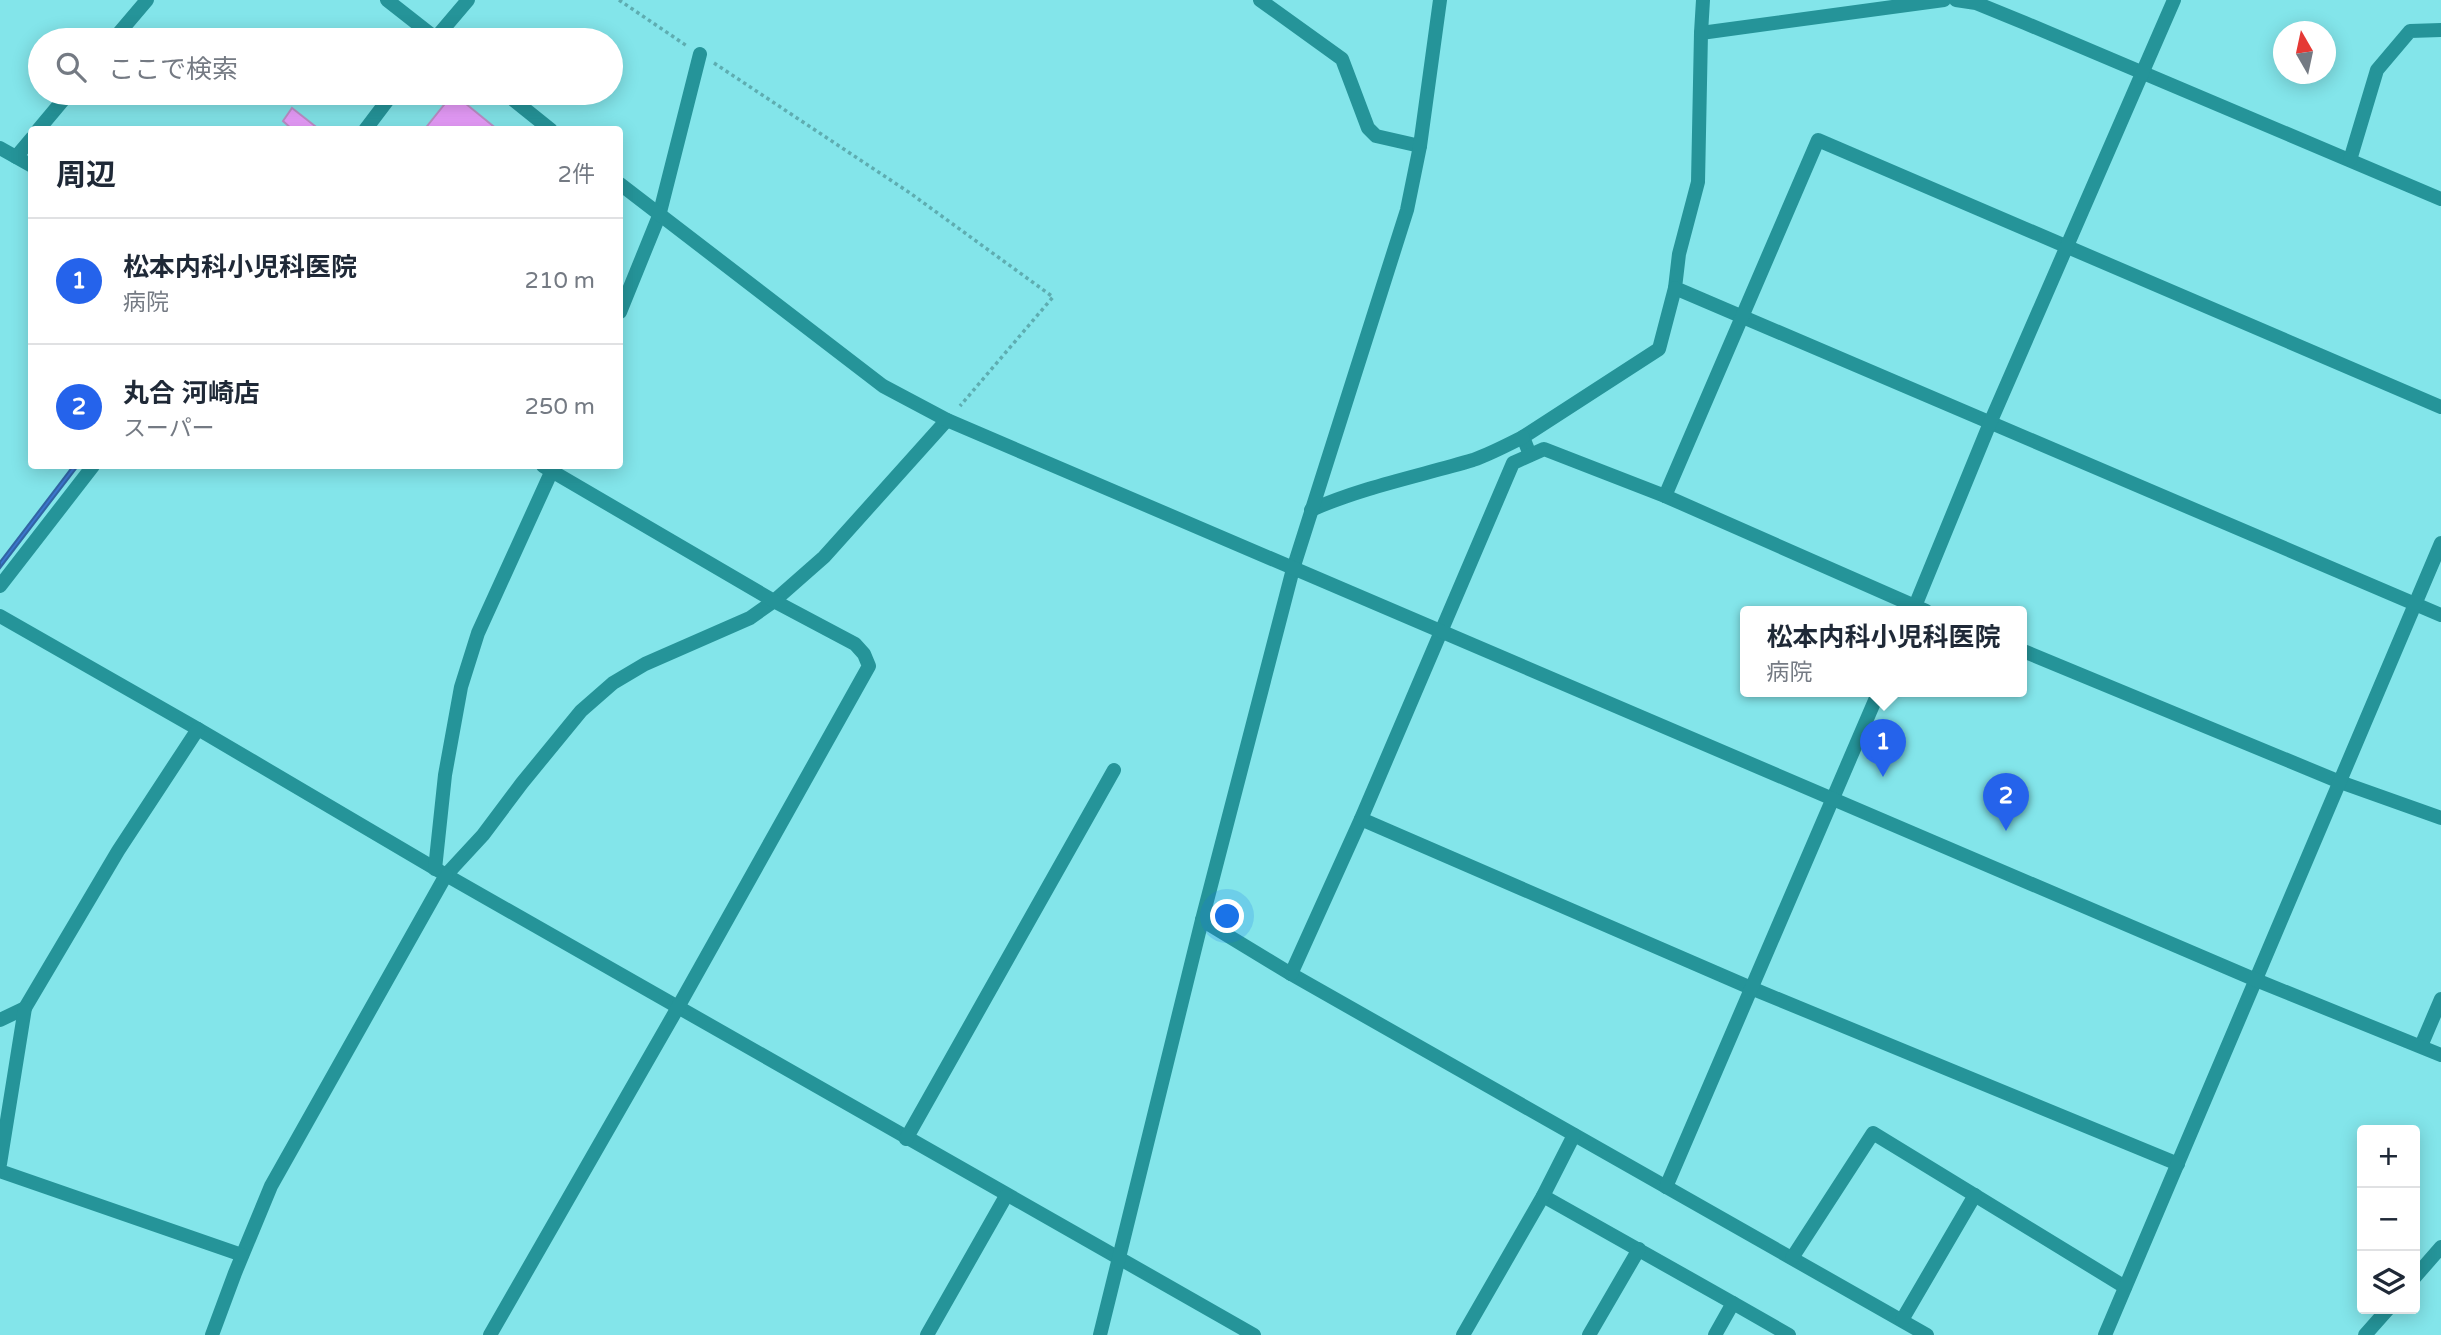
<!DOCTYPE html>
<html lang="ja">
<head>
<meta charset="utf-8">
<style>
  :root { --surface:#fff; --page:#f6f6f7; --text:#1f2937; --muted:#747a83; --line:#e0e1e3; --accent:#2563eb }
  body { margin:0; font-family:"Varela Round","Noto Sans JP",sans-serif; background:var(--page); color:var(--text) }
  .controls { position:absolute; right:21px; bottom:21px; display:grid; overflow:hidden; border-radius:7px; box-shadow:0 4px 18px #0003 }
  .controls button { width:63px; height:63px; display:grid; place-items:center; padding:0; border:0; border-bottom:2px solid var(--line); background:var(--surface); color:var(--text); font:35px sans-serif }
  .compass { position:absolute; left:2273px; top:21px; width:63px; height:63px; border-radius:50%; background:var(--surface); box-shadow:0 4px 18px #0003; rotate:351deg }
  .you { position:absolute; left:1228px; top:917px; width:24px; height:24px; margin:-18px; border:5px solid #fff; border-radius:50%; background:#1a73e8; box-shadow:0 0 0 10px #1a73e833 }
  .badge { display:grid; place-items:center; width:46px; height:46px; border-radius:50%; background:var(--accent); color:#fff; font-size:23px; font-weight:700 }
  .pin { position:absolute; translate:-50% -58px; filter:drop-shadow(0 2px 4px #0008) }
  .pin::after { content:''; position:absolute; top:37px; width:24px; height:21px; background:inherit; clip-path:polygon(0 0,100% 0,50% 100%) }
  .popup { position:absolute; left:1740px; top:606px; width:287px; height:91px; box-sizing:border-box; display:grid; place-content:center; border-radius:7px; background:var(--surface); filter:drop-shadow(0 2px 5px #0005); font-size:23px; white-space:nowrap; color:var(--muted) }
  .popup b { font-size:26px; color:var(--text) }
  .popup::after { content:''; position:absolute; left:50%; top:100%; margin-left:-14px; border:14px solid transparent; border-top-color:var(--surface) }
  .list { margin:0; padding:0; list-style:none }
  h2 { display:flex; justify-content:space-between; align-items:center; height:91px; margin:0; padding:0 28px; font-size:30px }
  h2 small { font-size:23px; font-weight:400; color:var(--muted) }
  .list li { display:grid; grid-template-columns:46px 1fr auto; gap:21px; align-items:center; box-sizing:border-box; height:126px; padding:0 28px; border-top:2px solid var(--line) }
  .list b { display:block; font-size:26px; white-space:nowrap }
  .list p { margin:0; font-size:23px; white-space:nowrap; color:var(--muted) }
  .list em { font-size:23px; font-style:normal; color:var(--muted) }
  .icon { flex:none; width:38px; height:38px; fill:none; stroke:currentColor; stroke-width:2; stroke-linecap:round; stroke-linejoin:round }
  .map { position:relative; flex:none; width:2441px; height:1335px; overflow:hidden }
  .search { position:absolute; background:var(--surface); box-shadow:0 4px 18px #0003; left:28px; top:28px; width:595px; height:77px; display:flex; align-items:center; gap:18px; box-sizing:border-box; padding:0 24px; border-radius:38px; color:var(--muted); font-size:26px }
  .panel { position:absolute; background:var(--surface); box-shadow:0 4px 18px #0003; left:28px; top:126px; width:595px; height:343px; border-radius:7px }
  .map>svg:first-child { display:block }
  .water { fill:#3c74cd; stroke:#3165a4; stroke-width:2 }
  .building { fill:#e79cfa; stroke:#bc8fc7; stroke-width:2 }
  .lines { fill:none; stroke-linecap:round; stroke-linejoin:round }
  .path { stroke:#5eadb1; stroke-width:3.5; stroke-dasharray:3.5 3.5; stroke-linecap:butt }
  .minor { stroke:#259499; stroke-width:14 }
  .tertiary { stroke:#259499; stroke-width:14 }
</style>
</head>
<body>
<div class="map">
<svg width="2441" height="1335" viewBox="0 0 2441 1335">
  <rect width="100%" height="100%" fill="#83e5ea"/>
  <path class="water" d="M73 466H78L0 568V562Z"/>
  <g class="building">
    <path d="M452 95 459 101 460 99 498 130H424Z"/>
    <path d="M292 108 320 130H293L283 121Z"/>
  </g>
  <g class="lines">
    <g class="path">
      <path d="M619 0 687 46"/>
      <path d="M714 63 910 193 1053 297 960 406"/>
    </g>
    <g class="minor">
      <path d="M1260 0 1342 59 1368 128 1376 136 1420 146"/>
      <path d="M1944 0 1701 33 1698 182 1679 254 1675 288 2441 615"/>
      <path d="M1956 0 1976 3 2025 23 2441 199"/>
      <path d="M1701 33 1703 0"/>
      <path d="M113 40 147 0"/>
      <path d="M434 40 468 0"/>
      <path d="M38 130 69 93"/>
      <path d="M365 130 393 93"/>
      <path d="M0 148 32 166"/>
      <path d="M16 157 32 138"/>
      <path d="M2350 160 2377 70 2410 31 2441 30"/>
      <path d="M620 312 659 216 700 54"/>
      <path d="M947 420 824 557 774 601 750 618 645 664 613 683 581 711 522 783 483 835 446 875 1254 1335"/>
      <path d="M1530 455 1523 437 1659 349 1675 288"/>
      <path d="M1665 496 1818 140 2441 407"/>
      <path d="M1311 510C1363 487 1419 476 1473 460 1490 454 1507 445 1523 437"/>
      <path d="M0 586 93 466"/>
      <path d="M1913 611 1990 423 2174 0"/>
      <path d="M0 616 198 729 446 875 271 1186 235 1273 212 1335"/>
      <path d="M2021 650 2340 782 2441 818"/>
      <path d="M1361 819 1751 988 2178 1164"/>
      <path d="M435 869 445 775 461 687 478 633 554 466"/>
      <path d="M1202 920 1291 974 1927 1335"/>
      <path d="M1291 974 1361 819 1513 463 1544 449 1665 496 1926 611"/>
      <path d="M0 1020 25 1008 118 851 198 729"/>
      <path d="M2421 1046 2441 999"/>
      <path d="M906 1139 1114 770"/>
      <path d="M0 1164 25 1008"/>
      <path d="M0 1171 242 1255"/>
      <path d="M1666 1187 1879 691"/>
      <path d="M1543 1196 1733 1303"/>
      <path d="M1792 1258 1873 1133 2125 1287"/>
      <path d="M2415 1277 2441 1247"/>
      <path d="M1902 1320 1975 1195"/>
      <path d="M490 1335 677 1009 869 666 864 654 855 644 774 601 543 466"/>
      <path d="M927 1335 1006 1196"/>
      <path d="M1100 1335 1202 920 1293 569 1407 210 1420 146 1440 0"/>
      <path d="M1463 1335 1543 1196 1574 1135"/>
      <path d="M1589 1335 1639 1249"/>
      <path d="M1715 1335 1733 1303 1789 1335"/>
      <path d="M2105 1335 2441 543"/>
      <path d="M2365 1335 2388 1309"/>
    </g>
    <g class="tertiary">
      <path d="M387 0 438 40"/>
      <path d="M505 93 551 130"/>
      <path d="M620 184 883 386 947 420 2256 980 2441 1055"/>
    </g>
  </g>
</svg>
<div class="controls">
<button>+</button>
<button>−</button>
<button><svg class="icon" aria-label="layers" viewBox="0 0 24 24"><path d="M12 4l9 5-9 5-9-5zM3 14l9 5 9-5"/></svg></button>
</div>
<svg class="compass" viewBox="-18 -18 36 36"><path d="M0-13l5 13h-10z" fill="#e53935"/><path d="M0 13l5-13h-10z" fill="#747a83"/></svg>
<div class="you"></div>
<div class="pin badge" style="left:1883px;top:777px">1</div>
<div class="popup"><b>松本内科小児科医院</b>病院</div>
<div class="pin badge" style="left:2006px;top:831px">2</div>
<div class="search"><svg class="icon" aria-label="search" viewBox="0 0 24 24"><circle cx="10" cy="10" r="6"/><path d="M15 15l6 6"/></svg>ここで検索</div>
<section class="panel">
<h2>周辺<small>2件</small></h2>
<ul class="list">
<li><span class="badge">1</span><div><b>松本内科小児科医院</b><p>病院</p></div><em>210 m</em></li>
<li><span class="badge">2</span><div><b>丸合 河崎店</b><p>スーパー</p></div><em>250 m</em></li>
</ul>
</section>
</div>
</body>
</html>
